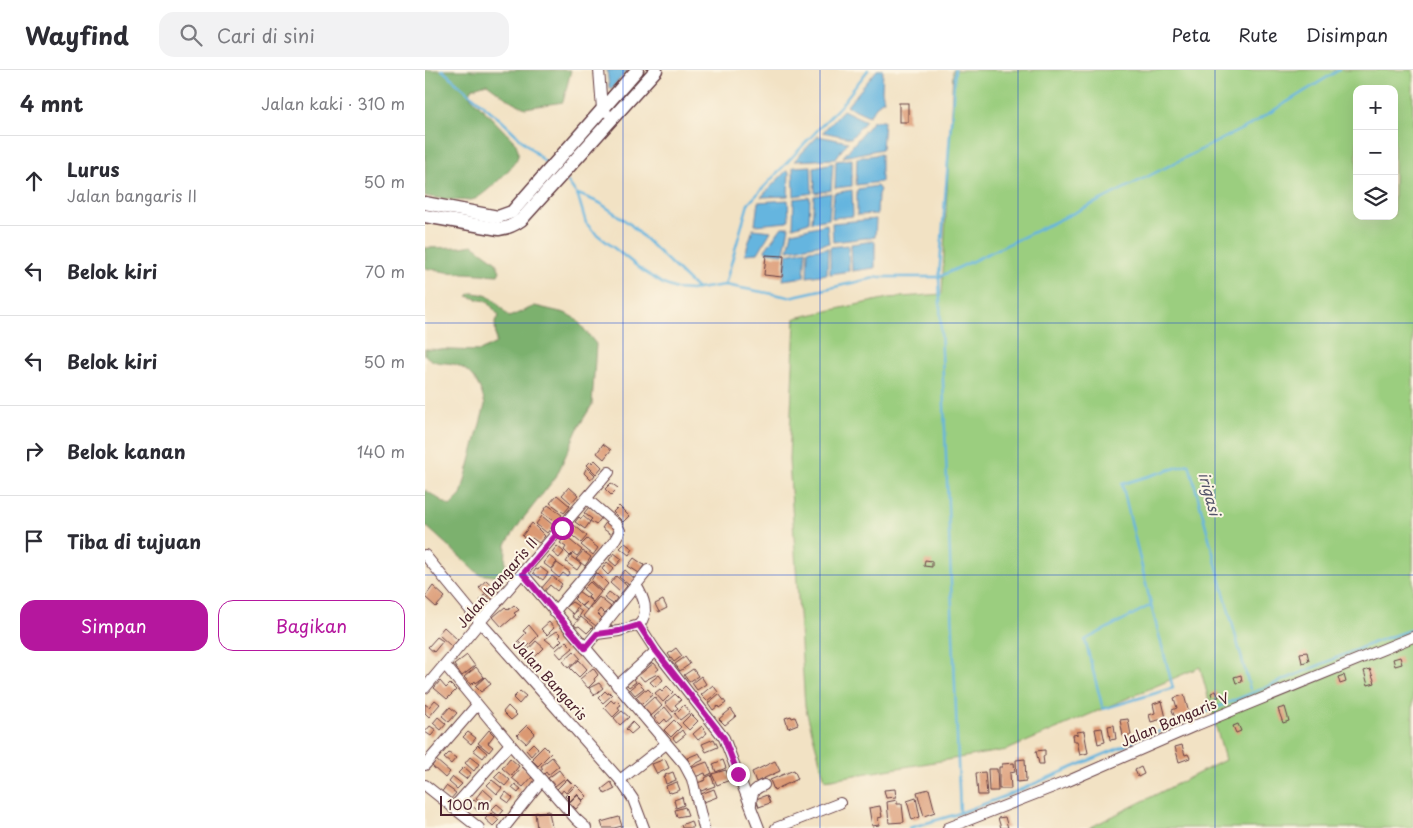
<!DOCTYPE html>
<html lang="id">
<head>
<meta charset="utf-8">
<style>
  :root { --surface:#fff; --page:#f2f2f3; --text:#2b2b33; --muted:#7c7c81; --line:#e1e1e2; --accent:#b5179e }
  body { margin:0; font-family:"Playpen Sans",sans-serif; background:var(--page); color:var(--text) }
  .controls { position:absolute; right:15px; top:15px; display:grid; overflow:hidden; border-radius:10px; box-shadow:0 5px 20px #0002 }
  .controls button { width:45px; height:45px; display:grid; place-items:center; padding:0; border:0; border-bottom:1px solid var(--line); background:var(--surface); color:var(--text); font:25px sans-serif }
  .scale { position:absolute; left:15px; bottom:12px; width:130px; box-sizing:border-box; padding-left:5px; border:2px solid #4a1f2b; border-top:0; font-size:14px; line-height:18px; white-space:nowrap; color:#4a1f2b; -webkit-text-stroke:4px #fcf5e5; paint-order:stroke }
  .stop { position:absolute; width:15px; height:15px; margin:-11px; border:4px solid #b5179e; border-radius:50%; background:#fff }
  .stop.end { background:#b5179e; border-color:#fff; box-shadow:0 1px 5px #0008 }
  .list { margin:0; padding:0; list-style:none }
  h2 { display:flex; justify-content:space-between; align-items:center; height:65px; margin:0; padding:0 20px; font-size:21px }
  h2 small { font-size:16px; font-weight:400; color:var(--muted) }
  .list li { display:grid; grid-template-columns:32px 1fr auto; gap:15px; align-items:center; box-sizing:border-box; height:90px; padding:0 20px; border-top:1px solid var(--line) }
  .list b { display:block; font-size:19px; white-space:nowrap }
  .list p { margin:0; font-size:16px; white-space:nowrap; color:var(--muted) }
  .list em { font-size:16px; font-style:normal; color:var(--muted) }
  .actions { display:flex; gap:10px; padding:15px 20px }
  .actions a { flex:1; padding:11px 0; border:1px solid var(--accent); border-radius:15px; text-align:center; font-size:18px; color:var(--accent) }
  .actions .main { background:var(--accent); color:#fff }
  .icon { flex:none; width:28px; height:28px; fill:none; stroke:currentColor; stroke-width:2; stroke-linecap:round; stroke-linejoin:round }
  .map { position:relative; flex:none; width:988px; height:758px; overflow:hidden }
  header { display:flex; align-items:center; gap:30px; box-sizing:border-box; height:70px; padding:0 25px; background:var(--surface); border-bottom:1px solid var(--line) }
  header strong { font-size:24px }
  nav { display:flex; gap:28px; margin-inline-start:auto; font-size:18px }
  .search { width:350px; height:45px; background:var(--page); display:flex; align-items:center; gap:12px; box-sizing:border-box; padding:0 18px; border-radius:15px; color:var(--muted); font-size:19px }
  main { display:flex }
  aside { flex:1; background:var(--surface) }
  .map>svg:first-child { display:block }
  .green { fill:#9bce7f; stroke:#727655; fill-rule:evenodd }
  .forest { fill:#7cb16e; stroke:#63684c }
  .water { fill:#65b5df; stroke:#586a85 }
  .lines { fill:none; stroke-linecap:round; stroke-linejoin:round }
  .stream { stroke:#65b5df; stroke-width:2.5 }
  .building { fill:#db9973 }
  .minor-casing { stroke:#633c42; stroke-width:12 }
  .major-casing { stroke:#633c42; stroke-width:15 }
  .minor { stroke:#fff; stroke-width:10 }
  .major { stroke:#fff; stroke-width:12 }
  .route { stroke:#b5179e; stroke-width:6 }
  .grid { fill:none; stroke:#1d4ed8; stroke-width:1; stroke-opacity:0.55 }
  .labels { text-anchor:middle; stroke-width:4; stroke-linejoin:round; paint-order:stroke }
  .street-label { font-size:14px; fill:#4a1f2b; stroke:#fcf5e5 }
  .water-label { font-size:15px; font-style:italic; fill:#53546a; stroke:#fcf5e5 }
</style>
</head>
<body>
<header>
<strong>Wayfind</strong>
<div class="search"><svg class="icon" aria-label="search" viewBox="0 0 24 24"><circle cx="10" cy="10" r="6"/><path d="M15 15l6 6"/></svg>Cari di sini</div>
<nav><a>Peta</a><a>Rute</a><a>Disimpan</a></nav>
</header>
<main>
<aside>
<h2>4 mnt<small>Jalan kaki · 310 m</small></h2>
<ul class="list">
<li><svg class="icon" aria-label="ahead" viewBox="0 0 24 24"><path d="M12 20V5M6 11l6-6 6 6"/></svg><div><b>Lurus</b><p>Jalan bangaris II</p></div><em>50 m</em></li>
<li><svg class="icon" aria-label="left" viewBox="0 0 24 24"><path d="M17 20v-9H6M10 6l-5 5 5 5"/></svg><div><b>Belok kiri</b></div><em>70 m</em></li>
<li><svg class="icon" aria-label="left" viewBox="0 0 24 24"><path d="M17 20v-9H6M10 6l-5 5 5 5"/></svg><div><b>Belok kiri</b></div><em>50 m</em></li>
<li><svg class="icon" aria-label="right" viewBox="0 0 24 24"><path d="M7 20v-9h11M14 6l5 5-5 5"/></svg><div><b>Belok kanan</b></div><em>140 m</em></li>
<li><svg class="icon" aria-label="arrive" viewBox="0 0 24 24"><path d="M6 21V4h12l-3 4 3 4H6"/></svg><div><b>Tiba di tujuan</b></div></li>
</ul>
<div class="actions"><a class="main">Simpan</a><a>Bagikan</a></div>
</aside>
<div class="map">
<svg width="988" height="758" viewBox="0 0 988 758">
  <rect width="100%" height="100%" fill="#fcf5e5"/>
  <filter id="ink" filterUnits="userSpaceOnUse"><feTurbulence type="fractalNoise" baseFrequency=".02" numOctaves="2"/><feDisplacementMap in="SourceGraphic" scale="10" xChannelSelector="R" yChannelSelector="G"/><feConvolveMatrix kernelMatrix="1 2 1 2 8 2 1 2 1" color-interpolation-filters="sRGB"/></filter>
  <filter id="wash" filterUnits="userSpaceOnUse"><feTurbulence type="fractalNoise" baseFrequency=".0096" numOctaves="4" result="noise"/><feDisplacementMap in="SourceGraphic" scale="20" xChannelSelector="R" yChannelSelector="G"/><feGaussianBlur stdDeviation="1.12" result="paint"/><feColorMatrix in="noise" values="0 0 0 0 0 0 0 0 0 0 0 0 0 0 0 0 0 1.4 0 .05"/><feComposite in="paint" operator="in"/></filter>
  <g filter="url(#wash)">
    <rect width="100%" height="100%" fill="#f2e2c4"/>
    <path class="green" d="M528 0H988V758H664L800 690 775 597 582 680 400 710 380 636 364 390 370 248 463 228 517 224ZM932 19H969V146H932Z"/>
    <g class="forest">
      <path d="M0 0H146L138 32 100 38 81 28 62 14 48 18 44 25 90 72C92 77 94 80 93 86 91 96 59 125 50 129 41 133 10 128 0 126Z"/>
      <path d="M48 175 70 191 75 201 73 205 21 202 0 198V178L36 177Z"/>
      <path d="M46 223C69 224 70 231 84 247L110 236 140 243 151 249 171 274 167 335 154 356 131 407 97 450 81 474 80 501 73 507 54 504 0 455V420L25 436 36 425 60 335C57 319 49 303 34 296 21 290 12 297 0 285V279L55 281 71 273 70 252 74 246 63 232 42 226Z"/>
    </g>
    <g class="water">
      <path d="M182 0H203L187 18H184Z"/>
      <path d="M452 0H458L457 21 459 30 454 33 444 46 422 36Z"/>
      <path d="M418 40 441 51 426 68 398 62Z"/>
      <path d="M448 51H459L457 79 418 87Z"/>
      <path d="M393 66 423 72 410 89 369 91Z"/>
      <path d="M456 84V112L431 115 432 88Z"/>
      <path d="M427 89V116L410 118 411 91Z"/>
      <path d="M408 93 406 120 390 123 389 97Z"/>
      <path d="M386 96 387 123 369 126 368 97Z"/>
      <path d="M361 101 364 102 363 126 336 127Z"/>
      <path d="M452 116 455 120 453 124 452 144 432 145V120L433 119Z"/>
      <path d="M427 120 428 146 407 148 409 123Z"/>
      <path d="M406 123 404 149 387 152 389 126Z"/>
      <path d="M385 127 384 152 368 157 369 129Z"/>
      <path d="M363 130 364 149 362 152 330 155 333 132Z"/>
      <path d="M451 149 450 167 408 172 407 153Z"/>
      <path d="M402 154 404 173 363 180 367 162Z"/>
      <path d="M357 157H364L359 182 358 184 341 182 340 180Z"/>
      <path d="M328 159 346 161 333 183 320 184Z"/>
      <path d="M449 171 450 173V198L427 201 426 174Z"/>
      <path d="M423 175 424 201 405 204V177Z"/>
      <path d="M403 178 402 204 382 207 383 180Z"/>
      <path d="M381 180 379 207 358 210 362 184Z"/>
    </g>
    <g class="lines">
      <g class="stream">
        <path d="M17 0 77 51 120 92"/>
        <path d="M530 0 514 207 535 743"/>
        <path d="M143 112 153 126 161 153 169 162 218 201 238 214 251 219 266 220 300 215 364 227 454 207H514L678 129 825 55 914 0"/>
        <path d="M153 124 175 133 205 154 272 219"/>
        <path d="M300 215 323 134 416 35 443 0"/>
        <path d="M726 535 748 618 678 639 660 570 726 535 697 414 764 394 825 619"/>
        <path d="M484 758 529 745 578 727 663 691 950 572 988 559"/>
      </g>
    </g>
    <g id="blocks">
      <g class="building">
        <rect x="474" y="33" width="9" height="19"/>
        <path d="M341 185 359 186 357 207 339 205Z"/>
        <path d="M178 374 186 380 179 389 172 383Z"/>
        <path d="M170 390 177 397 171 404 162 395 166 391 167 393Z"/>
        <path d="M162 397 170 405 166 410 159 403Z"/>
        <path d="M186 413 193 418 186 425 180 419Z"/>
        <path d="M144 417 153 425 146 433 137 425Z"/>
        <path d="M132 425 145 436 139 443 125 433Z"/>
        <path d="M123 435 137 445 131 453 117 443Z"/>
        <path d="M194 436 204 446 198 452 188 442Z"/>
        <path d="M164 437 177 447 171 455 165 451 167 449 159 443Z"/>
        <path d="M117 446 128 455 122 463 111 454Z"/>
        <path d="M158 446 165 452 160 459 150 452 154 447 156 449Z"/>
        <path d="M182 451 192 459 187 465 177 458Z"/>
        <path d="M107 453 120 466 114 473 107 468 104 471 97 466Z"/>
        <path d="M149 455 162 466 156 473 143 462Z"/>
        <path d="M140 466 157 480 152 486 148 483 145 486 139 480 141 477 135 473Z"/>
        <path d="M162 469 173 478 168 485 156 475Z"/>
        <path d="M200 473 208 479 204 485 195 478Z"/>
        <path d="M132 476 139 482 134 488 127 482Z"/>
        <path d="M158 481 166 487 160 496 151 489Z"/>
        <path d="M189 483 197 489 191 496 184 490Z"/>
        <path d="M124 486 132 492 126 499 118 493Z"/>
        <path d="M145 486 156 494 152 500 141 492Z"/>
        <path d="M209 488 219 495 214 503 203 496Z"/>
        <path d="M500 490 507 491V497L499 496Z"/>
        <path d="M182 492 189 498 183 505 177 499Z"/>
        <path d="M132 493 145 502 142 506 138 503 134 508 126 501Z"/>
        <path d="M115 497 123 503 118 510 108 503 111 499 113 500Z"/>
        <path d="M200 500 210 509 204 515 194 507Z"/>
        <path d="M171 502 183 514 177 521 166 511Z"/>
        <path d="M127 506 137 514 132 521 125 515 118 523 115 520Z"/>
        <path d="M191 506 202 516 196 523 185 513Z"/>
        <path d="M61 510 74 522 68 530 54 518Z"/>
        <path d="M165 512 176 522 168 532 163 527 165 525 158 519Z"/>
        <path d="M8 516 20 527 11 537 0 527Z"/>
        <path d="M153 521 168 532 162 540 157 536 161 532 156 536 149 529 151 527 149 525Z"/>
        <path d="M184 522 192 528 188 534 179 528Z"/>
        <path d="M59 525 64 529 60 535 55 531Z"/>
        <path d="M174 527 186 537 180 544 175 539 172 543 177 548 171 556 158 546Z"/>
        <path d="M238 530 242 538 234 542 230 534Z"/>
        <path d="M147 532 153 536 148 544 140 537Z"/>
        <path d="M89 535 94 540 89 543 91 545 77 557 68 547 80 537 83 540Z"/>
        <path d="M153 539 157 542 152 550 147 546Z"/>
        <path d="M156 547 168 557 162 563 154 556 152 557 149 555Z"/>
        <path d="M124 552 129 558 122 565 116 559Z"/>
        <path d="M104 555 113 566 100 579 93 571 101 563 98 561Z"/>
        <path d="M19 557 33 570 27 577 13 564Z"/>
        <path d="M132 561 136 565 134 567 137 570 130 577 120 569Z"/>
        <path d="M12 567 18 571 9 582 3 577Z"/>
        <path d="M111 571 119 578 108 589 101 582Z"/>
        <path d="M141 571 148 578 136 588 130 581Z"/>
        <path d="M251 578 257 586 249 592 243 584Z"/>
        <path d="M149 581 155 588 143 598 138 591Z"/>
        <path d="M882 582 884 591 877 593 875 583Z"/>
        <path d="M42 585 50 596 37 606 29 595Z"/>
        <path d="M260 587 265 594 255 601 250 594Z"/>
        <path d="M975 587 977 594 970 596 968 589Z"/>
        <path d="M154 590 162 599 154 607 145 598Z"/>
        <path d="M229 593 234 599 230 602 232 604 219 611 214 605Z"/>
        <path d="M51 597 59 607 51 613 50 611 46 615 39 607Z"/>
        <path d="M168 598 173 605 169 609 170 611 163 618 155 609Z"/>
        <path d="M268 599 273 606 264 612 259 605Z"/>
        <path d="M945 599 950 613 943 615 939 601Z"/>
        <path d="M234 605 238 610 230 617 225 612Z"/>
        <path d="M816 605 817 612 811 613 809 607Z"/>
        <path d="M919 605 921 612 915 614 913 607Z"/>
        <path d="M276 606 281 614 272 620 267 613Z"/>
        <path d="M60 607 66 614 56 622 50 616Z"/>
        <path d="M208 607 211 612 204 617 200 613Z"/>
        <path d="M15 611 21 618 25 614 31 620 22 629 9 618Z"/>
        <path d="M213 612 219 618 210 625 205 619Z"/>
        <path d="M174 613 178 618 169 625 164 618Z"/>
        <path d="M288 615 293 622 282 631 276 625Z"/>
        <path d="M242 616 248 622 238 632 230 623 235 619 237 621Z"/>
        <path d="M223 619 228 624 217 634 211 627 219 620 221 621Z"/>
        <path d="M95 621 101 626 94 634 88 628Z"/>
        <path d="M180 621 183 624 184 622 187 625 178 633 173 628Z"/>
        <path d="M791 621 794 627 788 629 786 623Z"/>
        <path d="M250 624 256 630 250 635 253 638 248 642 240 633Z"/>
        <path d="M294 624 301 633 294 638 293 636 288 640 283 633Z"/>
        <path d="M759 625 764 643 750 648 747 640 752 638 749 628Z"/>
        <path d="M229 627 237 636 226 646 218 637Z"/>
        <path d="M10 630 15 634 4 647 0 643V634L4 637Z"/>
        <path d="M186 630 189 633 191 630 196 635 193 637 195 640 188 647 179 637Z"/>
        <path d="M737 631 741 648 726 652 724 645 730 643 728 634Z"/>
        <path d="M259 635 265 642 255 650 250 644Z"/>
        <path d="M83 636 92 645 86 650 78 642Z"/>
        <path d="M25 637 32 643 24 652 17 646Z"/>
        <path d="M240 637 248 647 242 652 240 649 235 654 229 647Z"/>
        <path d="M860 637 864 651 858 653 853 639Z"/>
        <path d="M306 639 311 646 300 655 294 649Z"/>
        <path d="M197 641 204 647 195 655 189 648Z"/>
        <path d="M266 644 273 651 264 660 257 653Z"/>
        <path d="M366 646 367 648 370 647 373 654 363 658 360 648Z"/>
        <path d="M13 647 21 654 16 660 8 653Z"/>
        <path d="M703 649 706 665 698 666 695 650Z"/>
        <path d="M249 650 256 657 246 667 239 660Z"/>
        <path d="M207 652 213 658 206 664 201 659Z"/>
        <path d="M813 654 816 661 811 663 808 656Z"/>
        <path d="M102 655 110 663 101 673 92 665Z"/>
        <path d="M689 655 691 669 685 670 683 656Z"/>
        <path d="M5 656 11 660 6 666 0 662Z"/>
        <path d="M277 656 282 663 273 670 268 664Z"/>
        <path d="M677 658 680 672 673 674 670 659Z"/>
        <path d="M64 660 69 665 63 673 68 677 64 682 53 673Z"/>
        <path d="M257 660 260 665 251 672 248 668Z"/>
        <path d="M659 661 663 683 655 685 652 671H649L648 665 653 664 652 662Z"/>
        <path d="M43 662 51 668 46 674 38 667Z"/>
        <path d="M289 669 293 677 281 682 277 674Z"/>
        <path d="M108 673 113 678 106 686 101 680Z"/>
        <path d="M53 675 62 683 58 688 48 680Z"/>
        <path d="M757 675 760 685 763 684 765 688 754 692 750 677Z"/>
        <path d="M119 676 126 683 113 696 107 690 109 688 108 687Z"/>
        <path d="M620 680V686H618L619 694H614L611 681Z"/>
        <path d="M24 683 31 688 26 694 19 688Z"/>
        <path d="M274 683 278 690 266 696 262 688Z"/>
        <path d="M45 687 54 694 49 701 40 693Z"/>
        <path d="M127 687 134 696 123 705 121 702 118 705 115 701 118 699 116 696Z"/>
        <path d="M85 688 94 696 86 706 77 698Z"/>
        <path d="M240 689 244 698 232 704 227 694Z"/>
        <path d="M600 689 601 711 592 712 591 690Z"/>
        <path d="M11 690 25 702 20 708 7 696Z"/>
        <path d="M298 690 301 698 291 702 288 694Z"/>
        <path d="M350 691 355 701 331 712 327 702Z"/>
        <path d="M282 692 287 703 281 706 280 703 270 707 266 698Z"/>
        <path d="M589 693 590 702 585 703 586 719H574V697H577V694Z"/>
        <path d="M39 697 46 703 41 709 33 703Z"/>
        <path d="M97 697 108 706 98 717 87 708Z"/>
        <path d="M716 697 719 704 713 707 710 700Z"/>
        <path d="M563 699H572L573 721H564Z"/>
        <path d="M134 700 140 708 130 716 123 708Z"/>
        <path d="M301 700 305 710 292 715 287 704Z"/>
        <path d="M369 700 373 709 349 720 345 710Z"/>
        <path d="M75 701 85 710 80 716 69 707Z"/>
        <path d="M248 702 251 710 241 714 239 707H241L240 705Z"/>
        <path d="M560 702 562 725H553L551 703Z"/>
        <path d="M286 705 290 716 276 721 272 713 281 710 280 708Z"/>
        <path d="M28 707 37 714 32 719 24 712Z"/>
        <path d="M142 709 148 715 141 723 138 720 136 723 132 719Z"/>
        <path d="M67 710 77 718 72 724 62 715Z"/>
        <path d="M186 712 190 719 180 724 177 719Z"/>
        <path d="M252 712 255 720 246 723V722L243 723 241 716Z"/>
        <path d="M90 714 96 719 93 723 87 718Z"/>
        <path d="M151 715 162 726 158 730 152 724 145 731 140 726Z"/>
        <path d="M21 716 31 723 25 730 16 723Z"/>
        <path d="M58 719 68 728 61 736 51 728Z"/>
        <path d="M289 719 292 727 279 732 276 724Z"/>
        <path d="M470 719 471 727 461 728 459 720Z"/>
        <path d="M504 719 510 742 499 746 492 722Z"/>
        <path d="M81 722 88 728 84 733 77 728Z"/>
        <path d="M152 725 158 731 151 739 148 736 146 738 142 735Z"/>
        <path d="M342 725 345 733 334 737 331 729Z"/>
        <path d="M257 727 259 735 251 738 249 730Z"/>
        <path d="M491 728 495 747 487 750 482 731Z"/>
        <path d="M49 730 57 736 53 741 45 734Z"/>
        <path d="M472 730V734H477L479 752 464 753 462 732Z"/>
        <path d="M72 734 79 740 74 746 66 740Z"/>
        <path d="M455 736 457 747 453 748 454 755 447 756 444 738Z"/>
        <path d="M260 737 263 745 252 747 250 740Z"/>
        <path d="M124 741 127 758H112L110 743Z"/>
        <path d="M66 743 74 750 68 756 60 749Z"/>
        <path d="M194 747 197 756 189 758H178L176 752Z"/>
        <path d="M580 747 583 758H576L573 748Z"/>
        <path d="M266 751 268 758H257L256 755Z"/>
      </g>
    </g>
  </g>
  <g filter="url(#ink)">
    <use href="#blocks" fill-opacity="0" stroke="#633c42" stroke-width="1"/>
    <g class="lines">
      <defs>
        <g id="minor">
          <path d="M174 0 177 39 181 42"/>
          <path d="M0 485 55 552 195 710 208 729 219 758"/>
          <path d="M98 504 259 694 267 709 279 758"/>
          <path d="M211 515C219 528 225 542 214 555L231 581"/>
          <path d="M129 542 188 473 195 461 192 455 162 429"/>
          <path d="M172 564 194 561 214 555"/>
          <path d="M160 578 223 500"/>
          <path d="M20 595 85 674 151 749 161 758"/>
          <path d="M192 616 231 581 299 668 334 758"/>
          <path d="M0 618 55 552 184 402"/>
          <path d="M0 695 52 635"/>
          <path d="M195 710 241 674"/>
          <path d="M0 715 54 758"/>
          <path d="M326 734C327 723 328 719 339 715"/>
          <path d="M28 738 85 674"/>
          <path d="M79 758 117 710"/>
          <path d="M351 758 415 733"/>
          <path d="M523 758 641 712 772 655 988 567"/>
        </g>
        <g id="major">
          <path d="M0 133 73 147 87 142 212 0"/>
          <path d="M0 146 74 159C83 158 89 155 96 150L231 0"/>
        </g>
      </defs>
      <use href="#minor" class="minor-casing"/>
      <use href="#major" class="major-casing"/>
      <use href="#minor" class="minor"/>
      <use href="#major" class="major"/>
    </g>
  </g>
  <g class="lines" filter="url(#ink)">
    <path class="route" d="M137 458 98 504 160 578 172 564 194 561 214 555 231 581 299 668 313 704"/>
  </g>
  <path class="grid" d="M198 0V758M395 0V758M593 0V758M790 0V758M0 253H988M0 505H988"/>
  <g class="labels">
    <g class="street-label">
      <text transform="translate(72 513) rotate(-49)" y="5">Jalan bangaris II</text>
      <text transform="translate(125 610) rotate(48)" y="5">Jalan Bangaris</text>
      <text transform="translate(750 650) rotate(-23)" y="5">Jalan Bangaris V</text>
    </g>
    <g class="water-label">
      <text transform="translate(784 424) rotate(75)" y="5">irigasi</text>
    </g>
  </g>
</svg>
<div class="controls">
<button>+</button>
<button>−</button>
<button><svg class="icon" aria-label="layers" viewBox="0 0 24 24"><path d="M12 4l9 5-9 5-9-5zM3 14l9 5 9-5"/></svg></button>
</div>
<div class="scale">100 m</div>
<div class="stop" style="left:137px;top:458px"></div>
<div class="stop end" style="left:313px;top:704px"></div>
</div>
</main>
</body>
</html>
